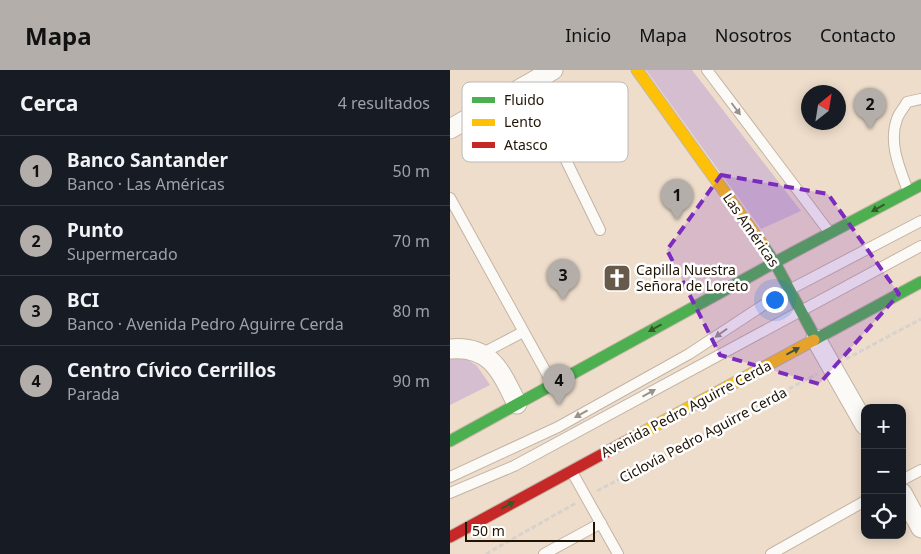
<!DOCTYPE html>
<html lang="es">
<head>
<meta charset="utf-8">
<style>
  :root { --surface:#171b24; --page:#242831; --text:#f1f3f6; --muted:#9ea1a6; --line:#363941; --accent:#b3aea9 }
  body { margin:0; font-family:"Noto Sans",sans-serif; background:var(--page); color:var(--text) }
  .controls { position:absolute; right:15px; bottom:15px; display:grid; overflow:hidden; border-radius:10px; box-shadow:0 2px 12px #0003 }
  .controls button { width:45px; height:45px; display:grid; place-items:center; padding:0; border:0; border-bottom:1px solid var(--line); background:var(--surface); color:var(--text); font:25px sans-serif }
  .compass { position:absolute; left:351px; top:15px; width:45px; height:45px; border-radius:50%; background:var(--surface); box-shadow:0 2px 12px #0003; rotate:30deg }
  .scale { position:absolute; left:15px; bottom:12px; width:130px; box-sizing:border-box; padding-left:5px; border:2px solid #201405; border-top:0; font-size:14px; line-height:18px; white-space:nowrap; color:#201405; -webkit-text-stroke:4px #fff; paint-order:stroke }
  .you { position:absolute; left:324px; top:229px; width:18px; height:18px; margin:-12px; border:4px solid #fff; border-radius:50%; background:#1a73e8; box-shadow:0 0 0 8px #1a73e833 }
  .badge { display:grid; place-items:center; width:32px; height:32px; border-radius:50%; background:var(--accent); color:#111; font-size:16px; font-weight:700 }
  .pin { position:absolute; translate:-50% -41px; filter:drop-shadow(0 1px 2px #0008) }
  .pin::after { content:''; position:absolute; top:26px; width:18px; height:15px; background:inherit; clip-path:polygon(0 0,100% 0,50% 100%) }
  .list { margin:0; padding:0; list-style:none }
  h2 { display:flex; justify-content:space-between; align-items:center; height:65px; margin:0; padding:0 20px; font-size:21px }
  h2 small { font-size:16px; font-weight:400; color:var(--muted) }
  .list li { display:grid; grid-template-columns:32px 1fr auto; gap:15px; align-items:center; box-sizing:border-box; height:70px; padding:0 20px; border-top:1px solid var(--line) }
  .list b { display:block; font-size:19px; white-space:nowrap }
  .list p { margin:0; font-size:16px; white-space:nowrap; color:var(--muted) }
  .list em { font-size:16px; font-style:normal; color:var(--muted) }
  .icon { flex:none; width:28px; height:28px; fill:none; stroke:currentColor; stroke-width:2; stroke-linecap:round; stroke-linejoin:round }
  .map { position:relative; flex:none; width:471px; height:484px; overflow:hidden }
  header { display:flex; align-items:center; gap:30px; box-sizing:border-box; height:70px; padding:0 25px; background:var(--accent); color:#111 }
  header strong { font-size:24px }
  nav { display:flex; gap:28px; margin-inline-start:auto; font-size:18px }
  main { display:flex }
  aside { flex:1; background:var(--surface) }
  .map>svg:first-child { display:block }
  .green { fill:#d4bed0 }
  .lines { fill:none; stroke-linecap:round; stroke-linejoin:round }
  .lane-casing { stroke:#c3b4a4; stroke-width:12 }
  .street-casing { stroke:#c3b4a4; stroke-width:21 }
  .fast-casing { stroke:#c3b4a4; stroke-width:13 }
  .slow-casing { stroke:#c3b4a4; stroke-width:13 }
  .jam-casing { stroke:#c3b4a4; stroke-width:13 }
  .path { stroke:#d7d2cc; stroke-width:3; stroke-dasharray:5 2.5; stroke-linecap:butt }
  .lane { stroke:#fcfaf7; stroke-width:10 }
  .street { stroke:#fcfaf7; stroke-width:19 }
  .fast { stroke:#4caf50; stroke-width:11 }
  .slow { stroke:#ffc107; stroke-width:11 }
  .jam { stroke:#c62828; stroke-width:11 }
  .oneway { fill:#99928a }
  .oneway2 { fill:#345a27 }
  .marked { fill:#7b2cbf; fill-opacity:0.2; stroke:#7b2cbf; stroke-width:4; stroke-dasharray:10 6; stroke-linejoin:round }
  .labels { text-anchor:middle; stroke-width:5; stroke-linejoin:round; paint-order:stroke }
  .street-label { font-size:14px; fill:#201405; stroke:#fff }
  .poi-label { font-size:14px; fill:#201405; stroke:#fff; text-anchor:start }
  .key { fill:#fff; stroke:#bcb8b4; stroke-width:1 }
  .key-label { font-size:14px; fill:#201405 }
</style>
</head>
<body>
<header>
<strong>Mapa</strong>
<nav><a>Inicio</a><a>Mapa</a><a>Nosotros</a><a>Contacto</a></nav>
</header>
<main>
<aside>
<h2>Cerca<small>4 resultados</small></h2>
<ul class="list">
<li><span class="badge">1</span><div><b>Banco Santander</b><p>Banco · Las Américas</p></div><em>50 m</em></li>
<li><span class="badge">2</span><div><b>Punto</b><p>Supermercado</p></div><em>70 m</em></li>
<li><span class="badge">3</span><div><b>BCI</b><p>Banco · Avenida Pedro Aguirre Cerda</p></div><em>80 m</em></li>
<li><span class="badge">4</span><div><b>Centro Cívico Cerrillos</b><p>Parada</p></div><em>90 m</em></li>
</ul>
</aside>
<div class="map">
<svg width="471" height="484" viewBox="0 0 471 484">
  <rect width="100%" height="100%" fill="#eeddcb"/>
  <g class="green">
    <path d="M196 0H242L351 141 311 159Z"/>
    <path d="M0 289H17L27 296 40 315 0 335Z"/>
  </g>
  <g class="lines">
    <defs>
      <g id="lane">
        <path d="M257 0 380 163"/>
        <path d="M74 16 91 39 150 160"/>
        <path d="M458 121C450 99 438 73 447 49 449 43 454 38 457 32L471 29"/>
        <path d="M0 128 102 313"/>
        <path d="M33 283 73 262"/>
        <path d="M122 402 168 484"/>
        <path d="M0 407 108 357 239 284 312 236 339 220 471 151"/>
        <path d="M452 410 471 400"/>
        <path d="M0 423 64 396 471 176"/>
        <path d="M94 484 151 453"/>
        <path d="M321 484 415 431"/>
      </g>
      <g id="street">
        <path d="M0 59 103 0"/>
        <path d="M366 269 415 355"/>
        <path d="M0 279C41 275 51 302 67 334"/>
        <path d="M452 423 471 458"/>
      </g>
      <g id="fast">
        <path d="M312 174 325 193 366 269"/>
        <path d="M364 270 471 212"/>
        <path d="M0 371 344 182 471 115"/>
      </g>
      <g id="slow">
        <path d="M187 0 312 174"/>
        <path d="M184 367 364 270"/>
      </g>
      <path id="jam" d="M0 467 184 367"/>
    </defs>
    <use href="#lane" class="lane-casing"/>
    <use href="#street" class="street-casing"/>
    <use href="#fast" class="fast-casing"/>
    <use href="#slow" class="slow-casing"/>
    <use href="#jam" class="jam-casing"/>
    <g class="path">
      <path d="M396 289 471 249"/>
      <path d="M147 421 367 304"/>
      <path d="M36 484 126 433"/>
    </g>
    <use href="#lane" class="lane"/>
    <use href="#street" class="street"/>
    <use href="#fast" class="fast"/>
    <use href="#slow" class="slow"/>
    <use href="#jam" class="jam"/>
  </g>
  <defs><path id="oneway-solid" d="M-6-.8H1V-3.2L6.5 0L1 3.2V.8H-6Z" transform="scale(1.25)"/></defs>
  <g class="oneway">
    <use href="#oneway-solid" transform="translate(286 39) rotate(53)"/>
    <use href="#oneway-solid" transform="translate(271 263) rotate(145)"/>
    <use href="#oneway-solid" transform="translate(199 323) rotate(-29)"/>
    <use href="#oneway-solid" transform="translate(131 344) rotate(151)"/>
  </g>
  <g class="oneway2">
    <use href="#oneway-solid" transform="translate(428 138) rotate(151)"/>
    <use href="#oneway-solid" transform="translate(205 258) rotate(151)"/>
    <use href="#oneway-solid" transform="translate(343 281) rotate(-28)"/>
    <use href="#oneway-solid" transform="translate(58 435) rotate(-28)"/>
  </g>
  <path class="marked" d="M271 105 378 124 449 224 369 314 270 285 217 180Z"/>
  <defs>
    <symbol id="church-square" viewBox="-11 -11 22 22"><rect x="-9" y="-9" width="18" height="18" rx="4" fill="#685a4a" stroke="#fff"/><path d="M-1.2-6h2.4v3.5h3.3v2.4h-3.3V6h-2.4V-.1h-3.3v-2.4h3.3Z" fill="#fff"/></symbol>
  </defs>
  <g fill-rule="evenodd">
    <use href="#church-square" x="151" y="192" width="32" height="32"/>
  </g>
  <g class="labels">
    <g class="street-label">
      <text transform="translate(301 160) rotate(55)" y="5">Las Américas</text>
      <text transform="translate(236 339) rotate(-28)" y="5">Avenida Pedro Aguirre Cerda</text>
      <text transform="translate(253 365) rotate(-28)" y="5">Ciclovía Pedro Aguirre Cerda</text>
    </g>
    <g class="poi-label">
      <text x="186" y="205">Capilla Nuestra<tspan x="186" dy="16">Señora de Loreto</tspan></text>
    </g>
  </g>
  <rect x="12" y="12" width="166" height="80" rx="8" class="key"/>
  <rect x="22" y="27" width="23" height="6" fill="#4caf50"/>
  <rect x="22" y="49" width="23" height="7" fill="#ffc107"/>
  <rect x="22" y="72" width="23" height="6" fill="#c62828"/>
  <g class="key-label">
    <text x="54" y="35">Fluido</text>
    <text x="54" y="57">Lento</text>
    <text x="54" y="80">Atasco</text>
  </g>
</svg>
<div class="controls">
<button>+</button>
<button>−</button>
<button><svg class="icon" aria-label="locate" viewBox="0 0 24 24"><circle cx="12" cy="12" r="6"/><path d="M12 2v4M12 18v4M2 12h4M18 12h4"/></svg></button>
</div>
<svg class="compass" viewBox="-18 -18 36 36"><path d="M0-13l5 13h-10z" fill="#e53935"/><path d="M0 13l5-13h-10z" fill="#9ea1a6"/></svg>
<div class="scale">50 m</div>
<div class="you"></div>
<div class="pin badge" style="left:227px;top:150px">1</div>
<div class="pin badge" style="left:420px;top:59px">2</div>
<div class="pin badge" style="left:113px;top:230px">3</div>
<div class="pin badge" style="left:109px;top:335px">4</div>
</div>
</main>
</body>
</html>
